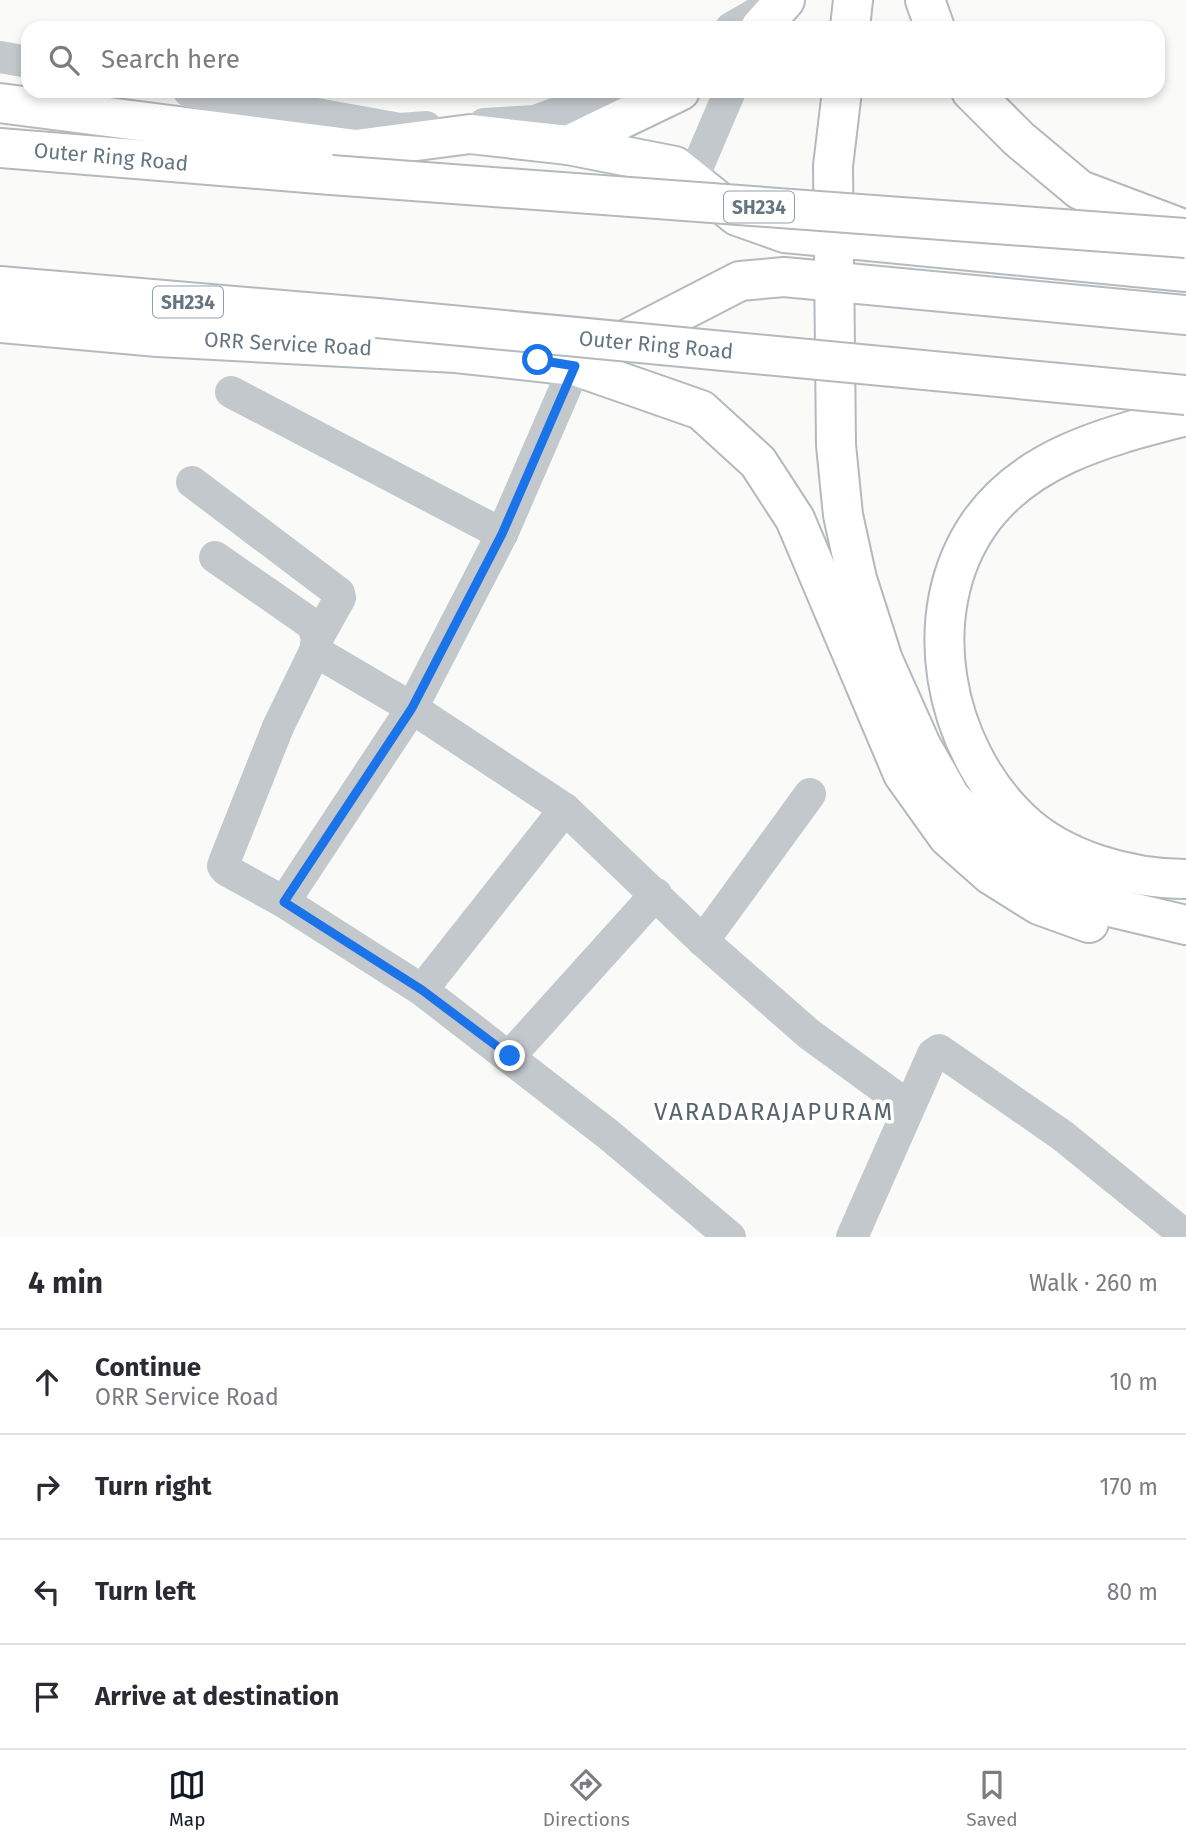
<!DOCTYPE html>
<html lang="en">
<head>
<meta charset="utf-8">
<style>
  :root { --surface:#fff; --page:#f7f7f7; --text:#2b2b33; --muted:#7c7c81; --line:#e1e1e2; --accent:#111827 }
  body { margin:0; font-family:"Fira Sans",sans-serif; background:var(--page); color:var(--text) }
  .stop { position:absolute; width:21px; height:21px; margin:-16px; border:5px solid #1a73e8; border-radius:50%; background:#fff }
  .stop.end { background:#1a73e8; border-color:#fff; box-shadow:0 2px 7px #0008 }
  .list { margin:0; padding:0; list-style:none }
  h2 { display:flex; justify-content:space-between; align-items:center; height:91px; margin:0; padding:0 28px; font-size:30px }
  h2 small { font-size:23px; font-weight:400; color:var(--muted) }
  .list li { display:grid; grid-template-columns:46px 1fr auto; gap:21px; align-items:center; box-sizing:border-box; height:105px; padding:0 28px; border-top:2px solid var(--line) }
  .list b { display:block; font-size:26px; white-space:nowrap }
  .list p { margin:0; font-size:23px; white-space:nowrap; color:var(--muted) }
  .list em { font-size:23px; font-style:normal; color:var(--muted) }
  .icon { flex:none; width:38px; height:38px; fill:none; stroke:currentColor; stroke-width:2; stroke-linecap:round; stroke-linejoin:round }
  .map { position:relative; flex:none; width:1186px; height:1237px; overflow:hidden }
  .search { position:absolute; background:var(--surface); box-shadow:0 4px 10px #0003; left:21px; right:21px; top:21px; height:77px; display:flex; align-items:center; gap:18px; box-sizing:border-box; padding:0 24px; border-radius:21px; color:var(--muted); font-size:26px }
  .sheet { height:511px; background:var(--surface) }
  nav { display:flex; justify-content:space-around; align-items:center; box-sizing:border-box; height:98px; border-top:2px solid var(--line); background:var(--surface); font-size:19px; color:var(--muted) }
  nav a { display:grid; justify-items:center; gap:4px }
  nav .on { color:var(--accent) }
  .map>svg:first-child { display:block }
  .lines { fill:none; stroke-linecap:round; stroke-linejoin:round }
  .major-casing { stroke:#b5babe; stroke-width:42 }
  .highway-casing { stroke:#b4b9bd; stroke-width:42 }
  .minor { stroke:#c3c8cc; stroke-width:32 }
  .major { stroke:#fff; stroke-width:38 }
  .highway { stroke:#fff; stroke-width:38 }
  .highway-bridge-casing { stroke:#b4b9bd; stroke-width:42; stroke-linecap:butt }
  .highway-bridge { stroke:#fff; stroke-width:38 }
  .route { stroke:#1a73e8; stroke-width:9 }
  .labels { text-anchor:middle; stroke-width:7; stroke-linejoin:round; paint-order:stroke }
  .shield { fill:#fff; stroke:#939fa8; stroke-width:2 }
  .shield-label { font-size:19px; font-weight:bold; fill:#657683 }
  .street-label { font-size:21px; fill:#657683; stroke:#fff }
  .quarter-label { font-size:24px; letter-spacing:2px; fill:#57646e; stroke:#fff }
</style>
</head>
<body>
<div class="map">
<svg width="1186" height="1237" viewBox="0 0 1186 1237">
  <rect width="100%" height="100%" fill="#fafaf8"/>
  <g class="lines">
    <defs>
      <g id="major">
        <path d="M0 103 356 149 470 134 568 145 675 166 737 216 785 233 1186 272"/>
        <path d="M0 323 158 337 456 353 575 366 740 281 784 277 1186 315"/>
      </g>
      <g id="highway">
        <path d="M925 0 935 28"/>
        <path d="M760 28 785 0"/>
        <path d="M850 28 853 0"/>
        <path d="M842 91 833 166 836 445 843 515 857 579 883 660 921 745 951 798 994 842 1048 879 1106 906 1186 925"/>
        <path d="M971 91 1019 139 1080 190 1186 230"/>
        <path d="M568 145 680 91"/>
        <path d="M0 148 331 175"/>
        <path d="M0 286 377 318"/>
        <path d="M575 366 701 410 758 462 795 519 903 774 948 837 991 875 1039 905 1089 923"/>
        <path d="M1186 416C1110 436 1027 455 979 524 917 614 943 746 1020 820 1061 860 1130 879 1186 879"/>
      </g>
    </defs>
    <use href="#major" class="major-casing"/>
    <use href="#highway" class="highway-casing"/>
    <g class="minor">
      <path d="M731 28 778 1"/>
      <path d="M0 57 28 62"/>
      <path d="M189 91 400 129 426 127"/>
      <path d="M484 124 535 121 616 91"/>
      <path d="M692 180 730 91"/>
      <path d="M231 392 502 534"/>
      <path d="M192 482 339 593 340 598 317 639"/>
      <path d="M215 557 313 625 317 639 315 651 278 727 225 860 223 866 226 870 284 902 422 990 609 1135 730 1237"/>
      <path d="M315 651 412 708 565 809 703 941 809 1034 908 1106"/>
      <path d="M284 902 412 708 502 534 575 366"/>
      <path d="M703 941 810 794"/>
      <path d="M422 990 565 809"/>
      <path d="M510 1056 656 894"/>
      <path d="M852 1237 933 1054 939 1050 1063 1136 1186 1236"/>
    </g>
    <use href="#major" class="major"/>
    <use href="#highway" class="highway"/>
    <defs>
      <g id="highway-bridge">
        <path d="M331 175 1186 238"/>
        <path d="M377 318 1186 395"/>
      </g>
    </defs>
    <use href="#highway-bridge" class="highway-bridge-casing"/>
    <use href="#highway-bridge" class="highway-bridge"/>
  </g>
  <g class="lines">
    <path class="route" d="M510 1056 422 990 284 902 412 708 502 534 575 366 538 360"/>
  </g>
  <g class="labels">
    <g class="shield">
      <rect x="724" y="191.5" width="70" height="31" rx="5"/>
      <rect x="153" y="286.5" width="70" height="31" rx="5"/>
    </g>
    <g class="shield-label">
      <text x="759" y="214">SH234</text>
      <text x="188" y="309">SH234</text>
    </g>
    <g class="street-label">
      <text transform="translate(111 157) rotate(5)" y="7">Outer Ring Road</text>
      <text transform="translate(288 344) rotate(3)" y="7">ORR Service Road</text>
      <text transform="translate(656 345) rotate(5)" y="7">Outer Ring Road</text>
    </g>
    <g class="quarter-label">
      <text x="774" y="1120">VARADARAJAPURAM</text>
    </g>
  </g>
</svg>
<div class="stop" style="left:538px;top:360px"></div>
<div class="stop end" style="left:510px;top:1056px"></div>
<div class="search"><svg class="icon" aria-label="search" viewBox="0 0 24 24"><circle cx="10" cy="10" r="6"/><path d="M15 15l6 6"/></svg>Search here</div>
</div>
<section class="sheet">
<h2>4 min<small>Walk · 260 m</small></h2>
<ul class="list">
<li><svg class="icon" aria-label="ahead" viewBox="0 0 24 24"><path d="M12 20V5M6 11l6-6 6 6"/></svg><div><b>Continue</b><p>ORR Service Road</p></div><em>10 m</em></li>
<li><svg class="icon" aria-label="right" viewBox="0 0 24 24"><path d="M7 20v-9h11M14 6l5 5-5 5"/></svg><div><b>Turn right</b></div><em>170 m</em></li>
<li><svg class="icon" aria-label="left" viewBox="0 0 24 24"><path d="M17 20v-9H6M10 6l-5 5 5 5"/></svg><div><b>Turn left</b></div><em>80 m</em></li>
<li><svg class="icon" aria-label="arrive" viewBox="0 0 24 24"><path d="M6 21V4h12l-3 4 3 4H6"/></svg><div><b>Arrive at destination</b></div></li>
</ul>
</section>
<nav>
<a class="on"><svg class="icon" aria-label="map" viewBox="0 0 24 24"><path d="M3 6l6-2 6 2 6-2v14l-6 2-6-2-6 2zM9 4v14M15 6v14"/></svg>Map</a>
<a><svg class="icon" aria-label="directions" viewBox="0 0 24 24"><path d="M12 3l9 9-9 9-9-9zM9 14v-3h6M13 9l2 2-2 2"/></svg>Directions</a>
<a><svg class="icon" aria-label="saved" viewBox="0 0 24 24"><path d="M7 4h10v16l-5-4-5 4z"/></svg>Saved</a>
</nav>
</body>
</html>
